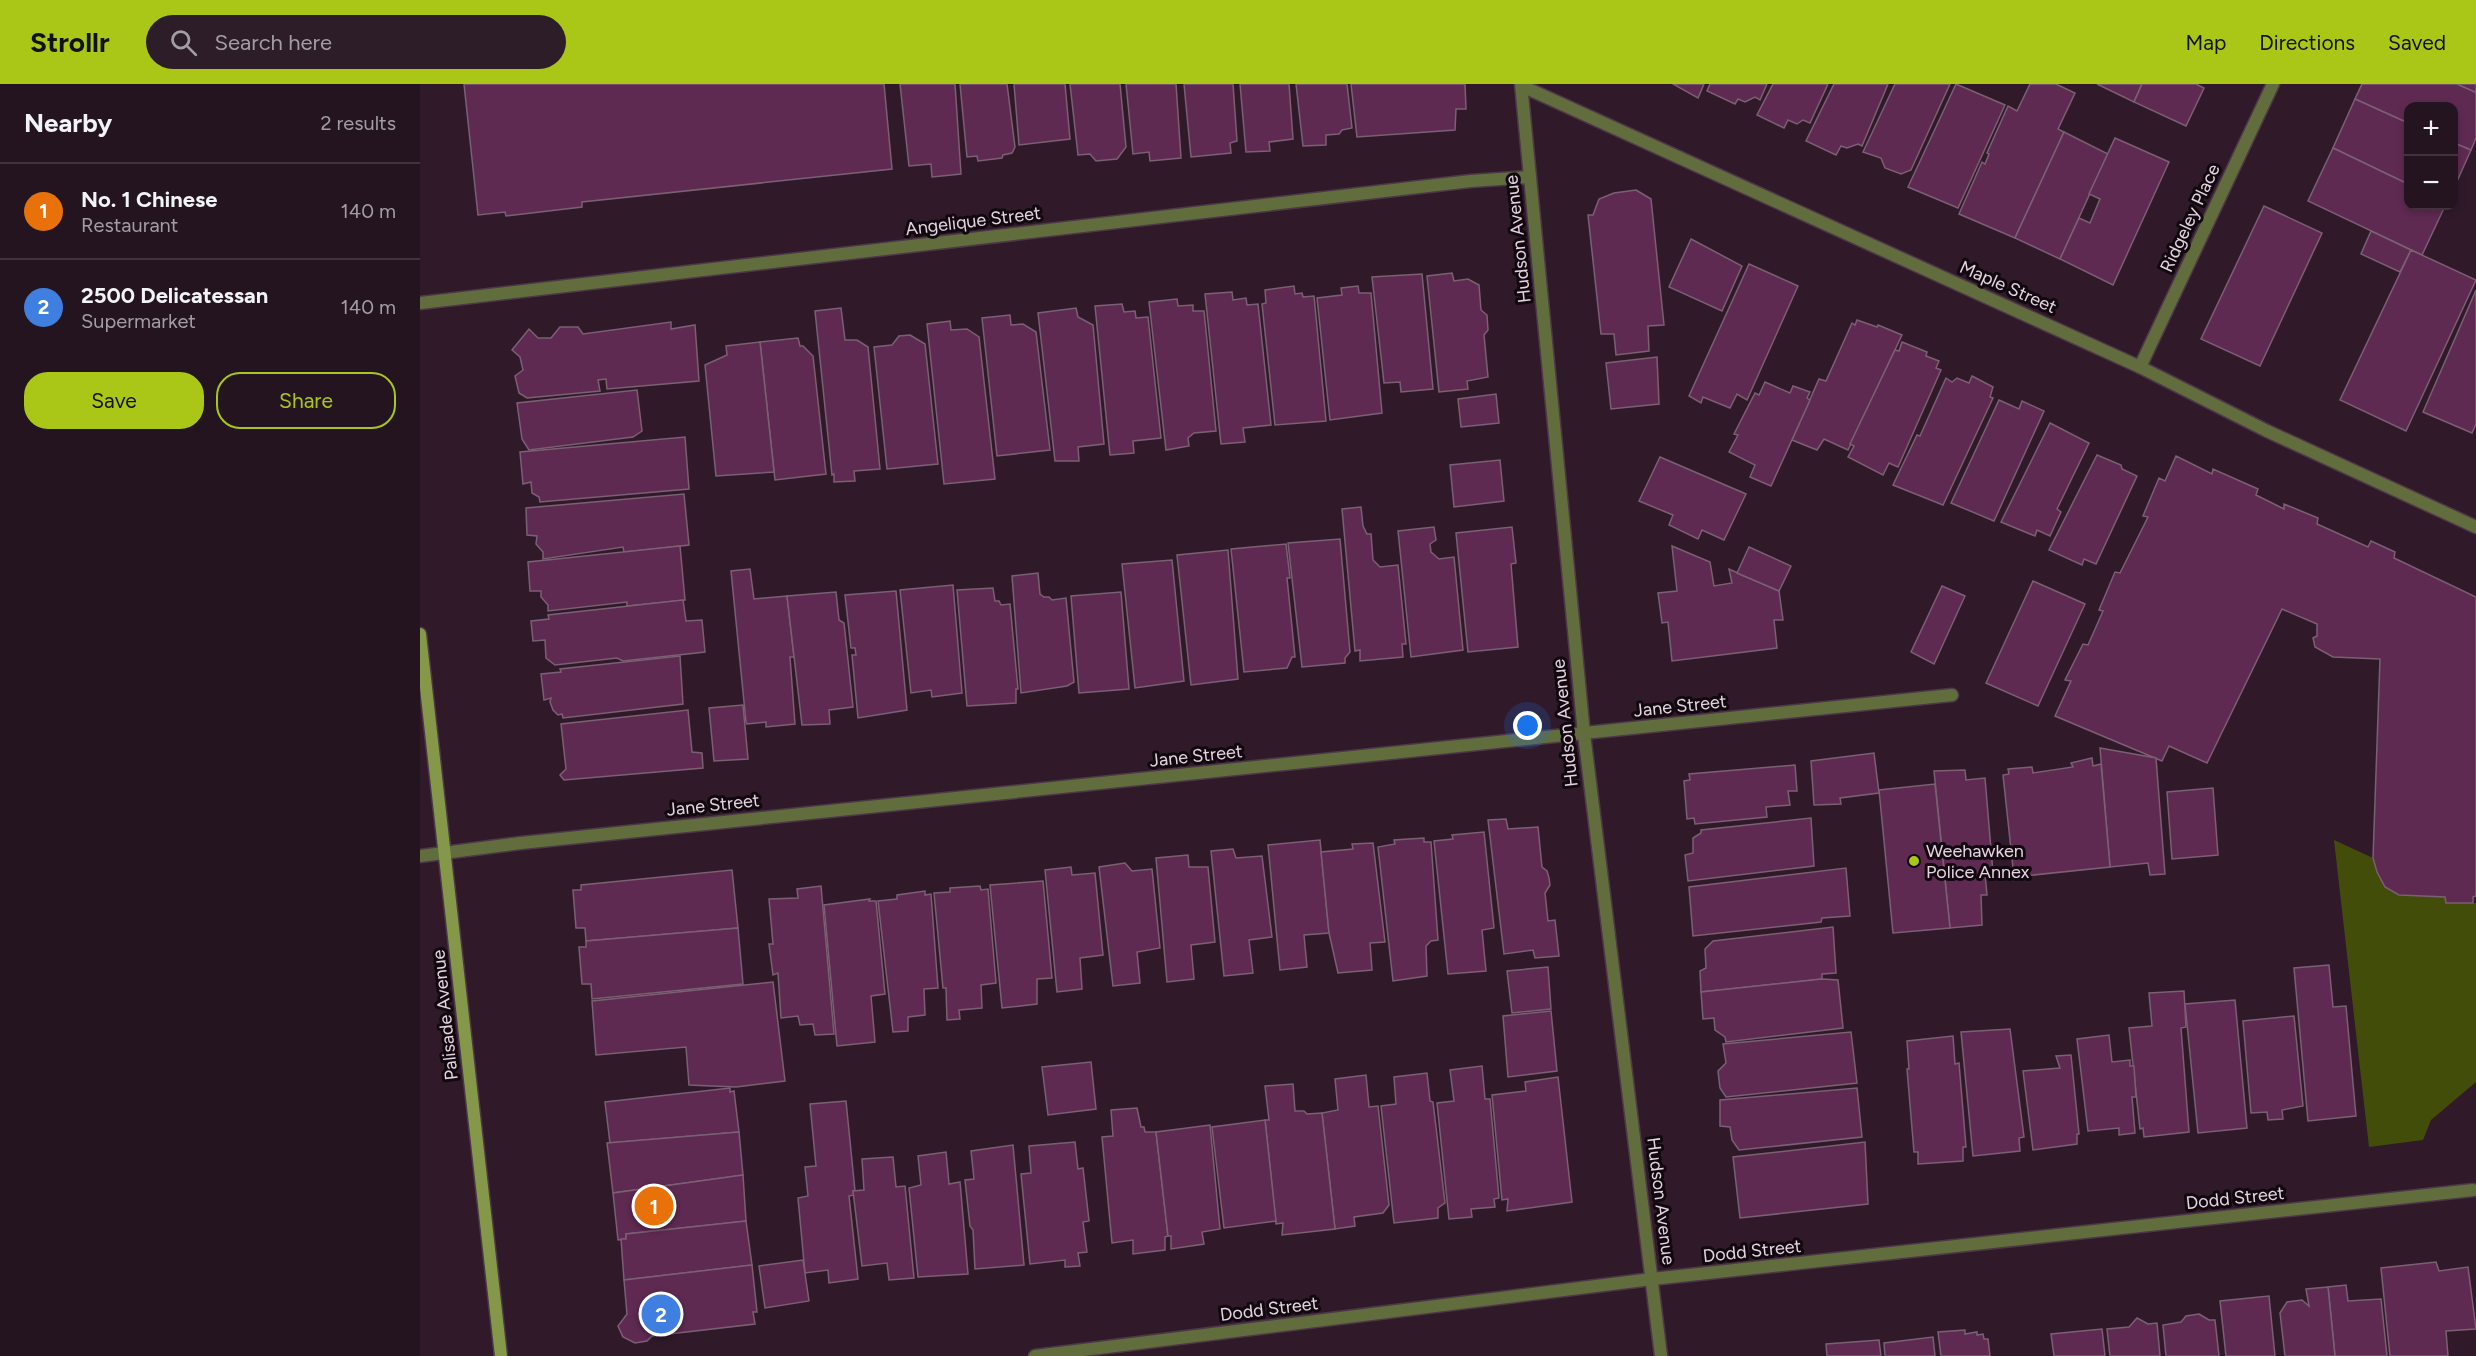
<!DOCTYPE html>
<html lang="en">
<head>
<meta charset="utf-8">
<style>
  :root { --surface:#241420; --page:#2c1d29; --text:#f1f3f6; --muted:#a39ea5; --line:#41333e; --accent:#aac718 }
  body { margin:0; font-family:Figtree,sans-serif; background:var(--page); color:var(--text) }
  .controls { position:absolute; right:18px; top:18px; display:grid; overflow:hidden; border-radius:12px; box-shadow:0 3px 9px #0003 }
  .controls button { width:54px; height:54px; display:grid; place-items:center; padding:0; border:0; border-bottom:2px solid var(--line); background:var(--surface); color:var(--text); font:30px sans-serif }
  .you { position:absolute; left:1108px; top:642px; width:21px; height:21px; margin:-15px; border:4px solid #fff; border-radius:50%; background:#1a73e8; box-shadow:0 0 0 9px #1a73e833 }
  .badge { display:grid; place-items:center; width:39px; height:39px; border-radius:50%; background:var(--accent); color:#fff; font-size:20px; font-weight:700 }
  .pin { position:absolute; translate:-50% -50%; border:3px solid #fff; box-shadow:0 2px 6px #0006 }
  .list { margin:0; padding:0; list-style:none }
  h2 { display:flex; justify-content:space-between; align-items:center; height:78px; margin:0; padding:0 24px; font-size:26px }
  h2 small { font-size:20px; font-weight:400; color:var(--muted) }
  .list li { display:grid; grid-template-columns:39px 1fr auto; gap:18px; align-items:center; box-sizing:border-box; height:96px; padding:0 24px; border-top:2px solid var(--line) }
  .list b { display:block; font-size:22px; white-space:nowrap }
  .list p { margin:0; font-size:20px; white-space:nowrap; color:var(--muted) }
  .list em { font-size:20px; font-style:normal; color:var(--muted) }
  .actions { display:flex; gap:12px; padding:18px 24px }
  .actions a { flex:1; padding:14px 0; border:2px solid var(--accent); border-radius:24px; text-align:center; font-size:21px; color:var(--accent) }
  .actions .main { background:var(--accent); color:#111 }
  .icon { flex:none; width:33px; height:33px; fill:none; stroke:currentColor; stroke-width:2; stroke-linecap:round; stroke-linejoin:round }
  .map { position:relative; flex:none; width:2056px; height:1272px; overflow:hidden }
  header { display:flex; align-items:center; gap:36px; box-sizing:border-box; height:84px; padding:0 30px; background:var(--accent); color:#111 }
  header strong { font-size:28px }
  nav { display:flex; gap:33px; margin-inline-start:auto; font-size:21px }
  .search { width:420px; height:54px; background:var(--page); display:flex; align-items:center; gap:15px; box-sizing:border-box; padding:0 21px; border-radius:33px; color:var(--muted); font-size:22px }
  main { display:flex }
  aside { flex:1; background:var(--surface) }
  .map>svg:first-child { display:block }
  .green { fill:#414d09 }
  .building { fill:#5f2a52; stroke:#7b5f73; stroke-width:1.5 }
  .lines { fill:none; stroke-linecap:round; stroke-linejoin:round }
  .minor-casing { stroke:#4d3847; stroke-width:15 }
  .secondary-casing { stroke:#4d3847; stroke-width:15 }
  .minor { stroke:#626d3e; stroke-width:12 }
  .secondary { stroke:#859749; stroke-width:12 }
  .poi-dot { fill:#aac718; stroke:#12080f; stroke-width:2 }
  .labels { text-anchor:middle; stroke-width:6; stroke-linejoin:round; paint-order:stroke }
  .street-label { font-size:18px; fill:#e5d5e0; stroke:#12080f }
  .poi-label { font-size:18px; fill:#e5d5e0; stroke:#12080f; text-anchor:start }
</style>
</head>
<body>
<header>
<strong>Strollr</strong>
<div class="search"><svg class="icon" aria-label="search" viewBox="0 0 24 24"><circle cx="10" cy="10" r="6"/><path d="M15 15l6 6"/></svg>Search here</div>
<nav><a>Map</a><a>Directions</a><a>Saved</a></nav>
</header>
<main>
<aside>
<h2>Nearby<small>2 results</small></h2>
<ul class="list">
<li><span class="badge" style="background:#e8710a">1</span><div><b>No. 1 Chinese</b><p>Restaurant</p></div><em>140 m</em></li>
<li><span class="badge" style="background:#3f7fe0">2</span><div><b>2500 Delicatessan</b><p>Supermarket</p></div><em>140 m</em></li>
</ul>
<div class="actions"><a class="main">Save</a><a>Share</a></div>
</aside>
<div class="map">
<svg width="2056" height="1272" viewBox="0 0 2056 1272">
  <rect width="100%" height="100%" fill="#301a2a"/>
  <path class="green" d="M1914 756 1953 774C1964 817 1988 811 2025 813L2026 819H2056V998L2011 1036 2003 1056 1949 1063Z"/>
  <g class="building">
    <path d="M44 0H464L472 85 162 118V123L86 132 85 128 58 131Z"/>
    <path d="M480 0H535L541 90 512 93 511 80 489 82Z"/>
    <path d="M540 0H587L595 63 592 69 583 71 582 74 558 77 557 72 547 73Z"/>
    <path d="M594 0H645L650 55 599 61Z"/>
    <path d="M650 0H700L706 63 697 75 676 77 670 70 658 71Z"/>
    <path d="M706 0H756L761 74 730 77 729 68 713 70Z"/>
    <path d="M764 0H813L817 57 810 59 811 69 771 73Z"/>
    <path d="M820 0H869L873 55 849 58 850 67 826 68Z"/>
    <path d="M876 0H927L932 44 922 46 919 50 906 51V61L883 62Z"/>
    <path d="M931 0H1045L1046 25H1036L1035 46 937 53Z"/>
    <path d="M1253 0H1284L1278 14Z"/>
    <path d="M1290 0H1347L1340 16 1335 13 1325 18 1318 15 1315 20 1287 7Z"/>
    <path d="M1353 0H1408L1390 39 1383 36 1377 40 1368 36 1364 44 1337 31Z"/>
    <path d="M1414 0H1468L1442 62 1438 60 1427 64 1421 62 1416 71 1386 57Z"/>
    <path d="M1475 0H1530L1491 86 1481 90 1465 84 1461 74 1443 68Z"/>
    <path d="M1536 0 1585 21 1538 124 1488 103Z"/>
    <path d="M1610 0H1636L1655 9 1638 45 1644 48 1595 154 1539 130 1562 78 1565 80 1569 70 1567 69 1588 22 1597 27Z"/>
    <path d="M1677 0H1722L1714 18Z"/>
    <path d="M1722 0H1776L1784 4 1766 42 1714 18Z"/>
    <path d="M1942 0H2037L2056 8V54L2051 66 2034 59V22H1988V39L1935 15Z"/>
    <path d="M2037 0H2056V6L2055 8Z"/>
    <path d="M1935 15 1988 39V100L1913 64Z"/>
    <path d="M1644 48 1688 70 1640 175 1595 154Z"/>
    <path d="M1695 54 1749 78 1693 201 1640 175 1659 134 1670 139 1680 115 1669 110Z"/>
    <path d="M2034 59 2051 66 2034 104Z"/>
    <path d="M1913 64 1988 100V122H2025L2002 171 1888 117Z"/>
    <path d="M1216 106 1231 115 1244 241 1228 242 1229 267 1196 271 1194 250H1181L1168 131H1173L1179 115 1194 109Z"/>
    <path d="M1844 122 1902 149 1840 282 1781 255Z"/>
    <path d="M1951 147 1991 166 1980 188 1941 170Z"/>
    <path d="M1271 155 1322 182 1302 227 1249 203Z"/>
    <path d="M1991 166 2056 196 1986 347 1920 316Z"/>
    <path d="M1329 180 1378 202 1327 316 1317 310 1310 324 1283 313 1281 319 1269 312Z"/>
    <path d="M1032 189 1034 197 1048 195 1059 201 1061 226 1067 231 1068 246 1064 251 1068 293 1047 297 1048 305 1019 308 1007 192Z"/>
    <path d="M1002 190 1013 305 981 308 980 298 964 299 952 193Z"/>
    <path d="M874 202 875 210 882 209 883 213 894 212 906 337 855 341 842 220 846 219 845 206Z"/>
    <path d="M938 202 939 209H951L962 329 910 336 897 214 922 211 921 204Z"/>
    <path d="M2056 206V340L2052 349 2003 328Z"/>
    <path d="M812 208 813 216 826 214 827 221 838 220 851 341 823 344 825 358 801 360 785 210Z"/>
    <path d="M757 215 758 222 773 221V227H784L796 347 774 349 768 354 769 362 746 366 729 218Z"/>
    <path d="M702 220 704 228 715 227 716 234 728 233 741 354 713 357 714 369 690 371 675 222Z"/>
    <path d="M421 224 425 256H437L448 263 460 385 434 387 435 397 414 398V390L412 391 395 227Z"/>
    <path d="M656 224 658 233 673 241 684 360 658 363 659 377H635L618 229Z"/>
    <path d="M590 231 591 241 603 240 616 248 630 366 577 372 562 234Z"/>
    <path d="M1437 236 1457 243 1458 241 1482 251 1428 366 1404 355 1397 366 1372 356 1399 295 1406 297 1432 239 1435 241Z"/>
    <path d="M530 237 531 246 547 245 559 253 575 395 524 400 507 240Z"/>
    <path d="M251 238V245L275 241 279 297 187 305 186 295 178 296 180 307 107 314 99 309 95 292 103 286 100 273 92 266 109 245 118 254H131L140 243H158L163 250Z"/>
    <path d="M490 251 505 260 518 380 467 385 454 263 472 261 479 252Z"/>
    <path d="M378 254 380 262H383L393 272 406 390 355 396 340 258Z"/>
    <path d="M340 258 354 388 296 392 285 281 307 271 306 262Z"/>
    <path d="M1482 258 1507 268 1506 272 1519 277 1516 284 1521 286 1478 383 1469 379 1463 391 1428 373 1434 362 1430 360 1475 266 1479 267Z"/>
    <path d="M1237 273 1239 320 1191 325 1186 279Z"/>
    <path d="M1552 292 1573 303 1570 313 1573 314 1523 421 1473 401 1497 351 1500 352 1526 294 1532 298 1537 294 1549 299Z"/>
    <path d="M1345 298 1370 309 1373 302 1390 308 1387 314 1390 316 1351 402 1330 393 1335 381 1309 368 1318 351 1314 350 1335 309 1339 311Z"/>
    <path d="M217 306 222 347 213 353 109 366 102 355 97 319Z"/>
    <path d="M1076 310 1079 339 1041 343 1038 315Z"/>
    <path d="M1579 316 1599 325 1602 317 1624 327 1574 437 1531 419Z"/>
    <path d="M1630 339 1669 359 1637 425 1641 428 1630 452 1617 446 1615 452 1581 438Z"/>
    <path d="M265 353 269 405 120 418 119 413 112 409 111 398 103 400 100 368Z"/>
    <path d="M1677 371 1701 381 1702 385 1717 392 1676 480 1664 475 1662 481 1629 466Z"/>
    <path d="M1756 372 1792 390 1793 385 1838 405 1836 411 1864 425V420L1898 434 1897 440 1948 463 1951 457 1975 468 1974 474 2056 513V812L2053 813V819H2026L2025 813 1979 811 1965 803 1957 788 1953 774 1960 575 1913 573 1895 563 1893 554 1897 552V540L1862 525 1787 679 1749 662 1742 677 1635 632 1651 597 1645 596 1663 560 1668 561 1683 527 1679 526 1695 488 1700 489 1728 433 1723 432 1739 394 1745 397Z"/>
    <path d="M1240 373 1326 410 1304 456 1282 446 1278 455 1249 441 1253 431 1219 417Z"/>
    <path d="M1080 376 1084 417 1034 423 1030 381Z"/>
    <path d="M264 410 269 461 204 468 203 463 123 475V468L116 460 117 452 107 451 106 424Z"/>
    <path d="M941 423 943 442 947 450H951L953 476 960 483 978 481 986 560H982L983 573 940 577V566L935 567 922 425Z"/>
    <path d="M1014 443 1016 456 1010 460 1011 468 1019 475 1034 473 1043 566 991 573 978 447Z"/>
    <path d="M1092 443 1096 479 1091 480 1098 563 1048 568 1036 449Z"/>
    <path d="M920 455 930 568 925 574V579L882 583 868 459Z"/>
    <path d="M866 460 870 494H867L875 573H872L867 584 824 588 811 465Z"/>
    <path d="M260 462 265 516 207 522V518L128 527V521L121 513V507H110L108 478Z"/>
    <path d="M1252 462 1290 478 1294 502 1312 499 1309 485 1359 507 1363 536H1354L1357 564 1252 577 1248 538 1242 539 1238 509 1257 507Z"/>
    <path d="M1329 463 1371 482 1359 507 1317 489Z"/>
    <path d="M808 466 818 595 771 601 757 471Z"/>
    <path d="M752 476 764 597 715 604 702 480Z"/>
    <path d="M330 485 334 515 367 512 374 573H370L375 640 346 643V638L327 640 326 638 311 487Z"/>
    <path d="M618 489 620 510 624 513H629L632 516 646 514 654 598 647 602 601 609 592 492Z"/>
    <path d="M1613 497 1665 520 1618 622 1566 599Z"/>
    <path d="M533 501 542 609 512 613 511 606 491 609 480 506Z"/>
    <path d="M1522 502 1545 512 1514 580 1491 568Z"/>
    <path d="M573 504 575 517H579L581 521 590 520 598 605H596V619L547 622 537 506Z"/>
    <path d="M476 507 487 626 438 634 432 571H436L435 564H431L425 511Z"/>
    <path d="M416 508 419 536 424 539 433 623 409 626 410 640 382 641 367 512Z"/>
    <path d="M701 508 709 605 659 609 651 512Z"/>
    <path d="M263 516 266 537 282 536 285 568 203 577 197 574 135 581 126 574 125 556 113 557 111 537 129 535 128 531Z"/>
    <path d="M260 572 263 620 143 634 142 630 138 631 133 626 130 618 131 614 124 616 121 590 141 588 140 585Z"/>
    <path d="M323 621 328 675 294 677 289 624Z"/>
    <path d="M268 626 272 668 282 669 283 684 144 696 140 691 146 685 141 640Z"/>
    <path d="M1680 664 1736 674 1745 790 1730 791 1728 779 1690 783Z"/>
    <path d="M1454 669 1459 709 1420 714 1421 720 1394 721 1391 677Z"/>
    <path d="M1672 674 1673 682 1681 680 1690 783 1594 793 1583 691 1589 690 1588 685 1612 683 1613 689 1653 683 1651 679Z"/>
    <path d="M1375 681 1377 707H1368L1370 721 1346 723 1347 733 1275 740 1274 734 1267 735 1264 697 1270 696 1269 690Z"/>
    <path d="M1545 686 1546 696 1565 694 1573 789 1565 790 1567 811H1561L1562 841 1530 844 1514 687Z"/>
    <path d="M1515 700 1530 844 1473 849 1459 706Z"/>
    <path d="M1793 704 1798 771 1752 775 1747 708Z"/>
    <path d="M1391 734 1394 782 1268 797 1265 771 1273 769V754L1281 749V746Z"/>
    <path d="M1086 735 1088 745 1118 743 1122 783 1127 787 1129 794 1130 801 1125 809 1128 837 1135 836 1139 872 1115 874 1113 866 1084 870 1068 736Z"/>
    <path d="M1064 748 1074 844 1062 846 1066 887 1028 890 1014 757 1033 755 1032 751Z"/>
    <path d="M1004 754V758H1011L1018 856 1011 857 1006 862 1007 892 973 897 958 763 975 760 974 756Z"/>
    <path d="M900 756 909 849 884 851 887 883 860 886 848 761Z"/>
    <path d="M953 759 965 858 950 859 952 886 918 889 909 849 901 768 933 765 932 760Z"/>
    <path d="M813 765 816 774 842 772 852 853 829 856 833 889 804 892 791 767Z"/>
    <path d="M768 771 769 783H788L795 858 771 861 774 895 747 898 736 774Z"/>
    <path d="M705 779 712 787 732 785 740 864 717 868 720 899 693 902 679 783Z"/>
    <path d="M651 783 652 791 675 789 683 871 660 874 662 905 637 908 625 786Z"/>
    <path d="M1426 784 1430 832 1402 834 1401 838 1273 852 1269 803Z"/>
    <path d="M312 786 318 844 166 857 165 844H156L153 806H161V801Z"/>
    <path d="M623 797 632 894 617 895V920L582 924 570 801Z"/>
    <path d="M401 802 414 950 395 951 393 940 380 941 378 932 361 934 358 889 353 891 349 860H353L349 815 378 814 377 805Z"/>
    <path d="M560 802 561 806 568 805 576 899 561 901 562 924 539 926 540 935 527 936 526 904H523L514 809 530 808V804Z"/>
    <path d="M505 807V811L511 810 518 904 504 905 505 931 488 933V947L473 948 458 817 477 815V811Z"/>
    <path d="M450 815 449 817H456L465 910 451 912 455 958 417 962 404 821Z"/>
    <path d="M1413 843 1416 889 1402 890V895L1281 908 1280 887 1286 884 1285 865 1293 857Z"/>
    <path d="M318 844 323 900 172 915 171 900H162L159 863H166V857Z"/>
    <path d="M1909 881 1913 923 1926 922 1936 1032 1888 1037 1874 884Z"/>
    <path d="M1128 883 1131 925 1092 929 1087 887Z"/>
    <path d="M1402 895 1418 896 1423 944 1306 958 1305 953 1295 946 1294 934 1283 935 1281 908Z"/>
    <path d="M353 898 365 997 316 1003 269 1001 266 963 176 971 172 917Z"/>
    <path d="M1764 907 1766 943 1761 944 1769 1048 1724 1053 1723 1044 1720 1045 1709 944 1732 942 1729 909Z"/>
    <path d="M1815 916 1827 1044 1778 1049 1765 920Z"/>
    <path d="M1131 927 1137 987 1088 993 1083 932Z"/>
    <path d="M1874 932 1883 1022 1862 1026 1863 1035 1848 1036 1847 1028 1831 1029 1823 937Z"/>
    <path d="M1590 945 1604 1053 1599 1054 1600 1067 1553 1072 1541 948Z"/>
    <path d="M1431 948 1437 999 1306 1013 1300 1004 1298 987 1306 979 1303 960Z"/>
    <path d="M1689 951 1692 978 1710 976V982H1714L1716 1013H1712L1715 1049 1699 1051V1044L1668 1047 1657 955Z"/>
    <path d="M1533 952 1535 980 1539 979 1546 1063H1543V1077L1498 1080V1068H1494L1487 985H1489L1487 957Z"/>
    <path d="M1651 971 1659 1050H1657V1060L1613 1066 1603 987 1640 984 1636 972Z"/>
    <path d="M671 978 676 1025 628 1031 622 983Z"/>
    <path d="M1062 982 1065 1015H1070L1079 1114 1074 1115 1075 1123 1051 1125 1052 1133 1029 1135 1017 1019 1034 1017 1030 986Z"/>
    <path d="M1007 989 1010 1017 1013 1018 1025 1119 1018 1124V1134L974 1139 961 1022 976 1020 974 993Z"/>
    <path d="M946 991 949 1023 958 1022 969 1121 963 1129 934 1133 935 1142 915 1145 902 1029 918 1026 915 995Z"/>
    <path d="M1138 993 1152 1118 1087 1127 1088 1115 1082 1116 1072 1011 1106 1007 1105 998Z"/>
    <path d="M873 1000 875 1027H884L887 1030 902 1029 915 1145 862 1151 863 1139 856 1140 845 1036H849L845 1002Z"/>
    <path d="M310 1004V1008L314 1007 319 1048 190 1059 185 1018Z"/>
    <path d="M1437 1004 1442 1053 1319 1066 1312 1056 1310 1043 1300 1042V1016Z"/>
    <path d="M426 1017 435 1107H433L434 1111 429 1112 438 1195 409 1199 408 1186 385 1189 378 1114 388 1112 385 1083 396 1082 390 1020Z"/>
    <path d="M717 1024 721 1043H724L725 1048H736L748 1152 745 1153V1166L713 1170V1156L692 1159 682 1053 693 1052 691 1026Z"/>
    <path d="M845 1036 856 1137 804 1144 792 1043Z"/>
    <path d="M790 1041 800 1145 782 1148 784 1160 751 1165V1152H748L736 1048Z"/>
    <path d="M319 1048 323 1091 193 1109 187 1059Z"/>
    <path d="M655 1058 658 1085 663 1084 669 1137 663 1138 667 1168 658 1169 660 1182 645 1183V1176L610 1180 601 1090 611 1089 609 1062Z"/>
    <path d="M1445 1058 1448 1120 1320 1134 1313 1073Z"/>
    <path d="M593 1061 604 1181 555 1185 553 1146 550 1142 545 1096 554 1095 551 1067Z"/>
    <path d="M526 1068 529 1100 540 1098 548 1190 498 1193 489 1104 501 1101 498 1072Z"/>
    <path d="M473 1073 476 1103 485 1102 494 1194 469 1196 467 1179 442 1182 433 1107 444 1106 442 1075Z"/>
    <path d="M323 1091 326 1137 206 1150V1155L198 1156 193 1109Z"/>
    <path d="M326 1137 332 1181 204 1196 201 1155H206V1150Z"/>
    <path d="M383 1176 389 1217 345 1224 339 1182Z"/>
    <path d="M2016 1178 2019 1187 2048 1183 2056 1245 2026 1247 2028 1272H1970L1961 1184Z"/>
    <path d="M332 1181 337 1228H333L335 1240 232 1252 227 1257 215 1259 203 1253 198 1242 207 1230 204 1196Z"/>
    <path d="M1926 1201 1928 1217 1961 1215 1967 1272H1915L1908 1203Z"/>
    <path d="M1908 1203 1915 1272H1865L1860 1229 1867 1218 1882 1216 1889 1222 1886 1205Z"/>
    <path d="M1849 1212 1855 1272H1806L1800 1217Z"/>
    <path d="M1779 1230 1789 1236H1795L1799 1272H1746L1743 1241 1761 1238 1766 1232Z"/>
    <path d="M1717 1234 1728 1240 1737 1239 1740 1272H1690L1687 1245 1709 1243Z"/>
    <path d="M1682 1245 1685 1272H1634L1631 1250Z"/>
    <path d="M1545 1246V1250L1557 1248V1251L1563 1250 1564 1255H1568L1570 1272H1521L1518 1248Z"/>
    <path d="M1513 1253 1515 1272H1465L1464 1259Z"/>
    <path d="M1459 1256 1461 1272H1407L1406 1260Z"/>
  </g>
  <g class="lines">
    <defs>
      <g id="minor">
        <path d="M1101 0 1164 650 1241 1272"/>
        <path d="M1102 2 1720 283 1847 347 2056 443"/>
        <path d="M0 219 1051 97 1110 93"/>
        <path d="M1720 283 1853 0"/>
        <path d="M0 772 101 759 1532 611"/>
        <path d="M615 1272 1232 1195 2053 1106"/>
      </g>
      <path id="secondary" d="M0 550 81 1272"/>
    </defs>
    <use href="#minor" class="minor-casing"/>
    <use href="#secondary" class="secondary-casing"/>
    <use href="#minor" class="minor"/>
    <use href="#secondary" class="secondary"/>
  </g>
  <circle class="poi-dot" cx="1494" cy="777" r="6"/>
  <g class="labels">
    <g class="street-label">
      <text transform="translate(1770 134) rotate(-65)" y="6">Ridgeley Place</text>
      <text transform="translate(553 137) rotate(-7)" y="6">Angelique Street</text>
      <text transform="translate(1098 155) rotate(-96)" y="6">Hudson Avenue</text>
      <text transform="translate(1588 203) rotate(24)" y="6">Maple Street</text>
      <text transform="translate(1260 622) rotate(-6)" y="6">Jane Street</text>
      <text transform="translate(1145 639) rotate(-96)" y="6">Hudson Avenue</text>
      <text transform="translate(776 672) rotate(-6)" y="6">Jane Street</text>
      <text transform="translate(293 721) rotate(-6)" y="6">Jane Street</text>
      <text transform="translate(25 931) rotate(-96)" y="6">Palisade Avenue</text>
      <text transform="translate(1815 1114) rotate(-6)" y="6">Dodd Street</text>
      <text transform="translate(1241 1117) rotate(83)" y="6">Hudson Avenue</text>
      <text transform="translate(1332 1167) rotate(-6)" y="6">Dodd Street</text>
      <text transform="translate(849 1225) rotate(-7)" y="6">Dodd Street</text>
    </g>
    <g class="poi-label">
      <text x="1506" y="773">Weehawken<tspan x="1506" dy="21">Police Annex</tspan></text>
    </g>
  </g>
</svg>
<div class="controls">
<button>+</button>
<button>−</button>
</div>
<div class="you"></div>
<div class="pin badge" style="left:234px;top:1122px;background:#e8710a">1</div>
<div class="pin badge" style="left:241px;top:1230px;background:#3f7fe0">2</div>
</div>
</main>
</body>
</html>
